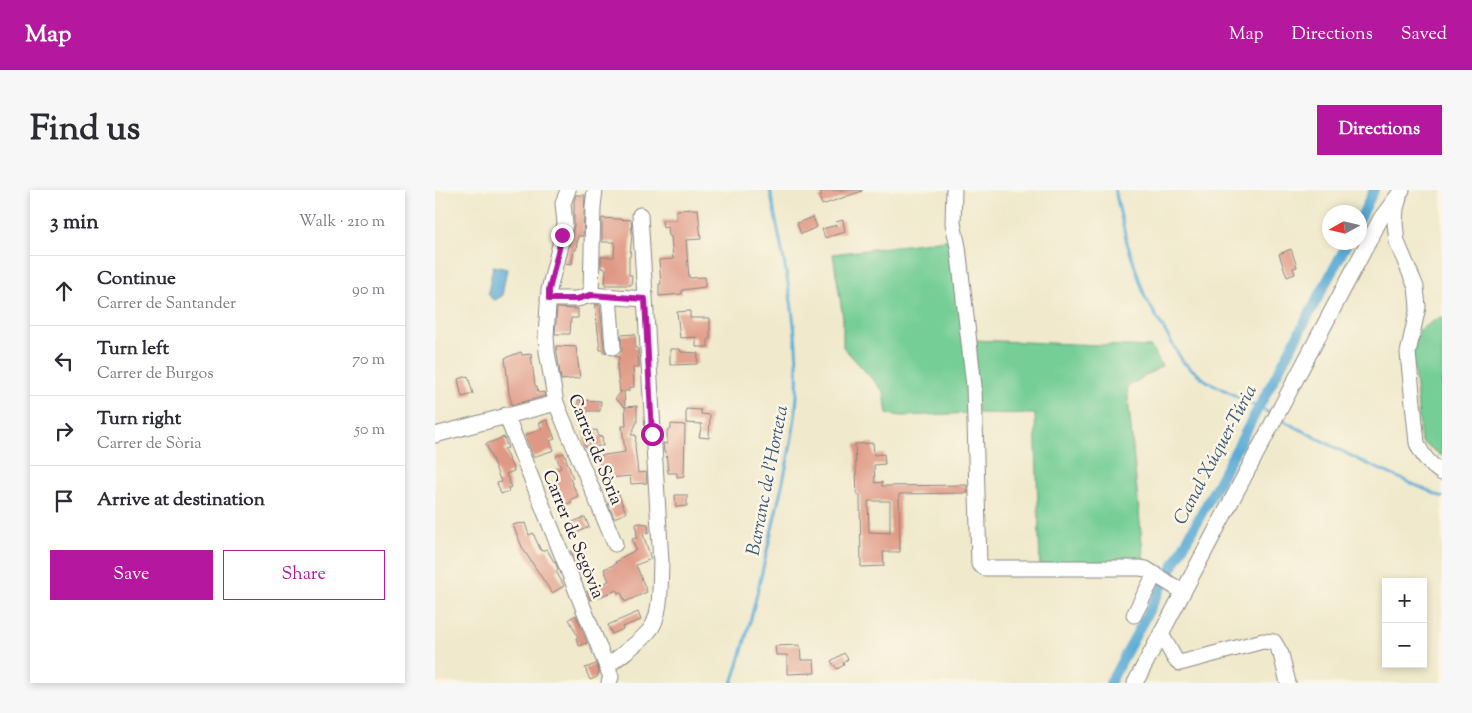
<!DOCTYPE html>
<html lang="en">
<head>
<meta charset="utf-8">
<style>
  :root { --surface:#fff; --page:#f7f7f7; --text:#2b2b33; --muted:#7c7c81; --line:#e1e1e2; --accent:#b5179e }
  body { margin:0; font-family:"Sorts Mill Goudy",serif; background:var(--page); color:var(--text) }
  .controls { position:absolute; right:15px; bottom:15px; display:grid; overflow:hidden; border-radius:0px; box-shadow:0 2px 8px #0003 }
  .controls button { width:45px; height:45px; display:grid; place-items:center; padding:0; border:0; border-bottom:1px solid var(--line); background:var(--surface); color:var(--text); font:25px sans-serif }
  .compass { position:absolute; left:887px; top:15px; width:45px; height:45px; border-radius:50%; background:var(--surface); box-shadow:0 2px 8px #0003; rotate:262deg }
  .stop { position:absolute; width:15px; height:15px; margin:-11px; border:4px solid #b5179e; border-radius:50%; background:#fff }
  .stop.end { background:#b5179e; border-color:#fff; box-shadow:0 1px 5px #0008 }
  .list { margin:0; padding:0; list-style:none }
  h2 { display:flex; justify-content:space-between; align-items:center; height:65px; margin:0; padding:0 20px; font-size:21px }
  h2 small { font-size:16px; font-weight:400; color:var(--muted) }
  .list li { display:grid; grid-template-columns:32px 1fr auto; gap:15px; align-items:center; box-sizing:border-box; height:70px; padding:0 20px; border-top:1px solid var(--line) }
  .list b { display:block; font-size:19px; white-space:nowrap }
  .list p { margin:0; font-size:16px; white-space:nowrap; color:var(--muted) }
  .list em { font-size:16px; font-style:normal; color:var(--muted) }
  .actions { display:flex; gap:10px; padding:15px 20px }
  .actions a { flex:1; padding:11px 0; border:1px solid var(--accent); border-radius:0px; text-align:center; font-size:18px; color:var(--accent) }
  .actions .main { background:var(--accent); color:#fff }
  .icon { flex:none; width:28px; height:28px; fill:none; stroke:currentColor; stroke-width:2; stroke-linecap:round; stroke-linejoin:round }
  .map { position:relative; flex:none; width:1007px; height:493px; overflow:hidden; border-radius:0px }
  header { display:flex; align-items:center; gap:30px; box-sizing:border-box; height:70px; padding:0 25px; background:var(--accent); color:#fff }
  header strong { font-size:24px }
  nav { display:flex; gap:28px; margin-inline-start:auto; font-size:18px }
  .intro { display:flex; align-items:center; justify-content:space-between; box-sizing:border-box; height:120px; padding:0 30px }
  h1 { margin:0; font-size:35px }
  .button { padding:12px 22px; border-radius:0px; background:var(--accent); color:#fff; font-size:18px; font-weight:700 }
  main { display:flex; gap:30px; padding:0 30px }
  aside { flex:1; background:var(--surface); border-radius:0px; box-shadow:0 2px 8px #0003 }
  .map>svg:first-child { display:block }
  .green { fill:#74ce95; stroke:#4b7868 }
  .water { fill:#5bacd6; stroke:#3e6788 }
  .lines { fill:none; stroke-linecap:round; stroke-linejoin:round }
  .stream { stroke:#5bacd6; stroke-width:3 }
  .canal { stroke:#5bacd6; stroke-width:10 }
  .building { fill:#df9884; fill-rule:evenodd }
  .minor-casing { stroke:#898684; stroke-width:17 }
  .minor { stroke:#fff; stroke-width:15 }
  .route { stroke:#b5179e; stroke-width:6 }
  .labels { text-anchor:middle; stroke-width:5; stroke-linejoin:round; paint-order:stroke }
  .street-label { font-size:18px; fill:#22223b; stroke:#fcf5e5 }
  .water-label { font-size:19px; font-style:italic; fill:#395979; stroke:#fcf5e5 }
</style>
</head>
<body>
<header>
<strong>Map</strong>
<nav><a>Map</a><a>Directions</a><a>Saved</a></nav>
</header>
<div class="intro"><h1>Find us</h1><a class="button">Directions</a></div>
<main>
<aside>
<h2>3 min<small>Walk · 210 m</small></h2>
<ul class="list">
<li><svg class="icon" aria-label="ahead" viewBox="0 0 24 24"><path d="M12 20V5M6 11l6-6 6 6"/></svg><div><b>Continue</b><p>Carrer de Santander</p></div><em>90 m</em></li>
<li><svg class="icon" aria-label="left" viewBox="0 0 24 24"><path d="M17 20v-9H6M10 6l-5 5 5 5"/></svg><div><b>Turn left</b><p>Carrer de Burgos</p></div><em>70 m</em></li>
<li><svg class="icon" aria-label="right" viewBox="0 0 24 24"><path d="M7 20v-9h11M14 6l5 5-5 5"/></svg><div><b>Turn right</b><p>Carrer de Sòria</p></div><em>50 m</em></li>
<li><svg class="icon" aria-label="arrive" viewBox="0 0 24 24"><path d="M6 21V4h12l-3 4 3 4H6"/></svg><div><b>Arrive at destination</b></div></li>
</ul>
<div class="actions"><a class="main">Save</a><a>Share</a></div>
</aside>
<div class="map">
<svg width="1007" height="493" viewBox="0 0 1007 493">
  <rect width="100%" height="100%" fill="#fcf5e5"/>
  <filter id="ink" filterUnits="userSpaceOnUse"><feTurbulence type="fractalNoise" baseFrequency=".02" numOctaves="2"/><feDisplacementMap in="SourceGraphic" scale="10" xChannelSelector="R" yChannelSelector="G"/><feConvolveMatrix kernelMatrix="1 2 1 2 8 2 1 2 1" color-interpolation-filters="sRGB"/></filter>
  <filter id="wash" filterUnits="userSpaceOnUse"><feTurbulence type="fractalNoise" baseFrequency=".0096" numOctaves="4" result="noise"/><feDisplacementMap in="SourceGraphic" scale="20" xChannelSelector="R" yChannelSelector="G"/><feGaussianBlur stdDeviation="1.12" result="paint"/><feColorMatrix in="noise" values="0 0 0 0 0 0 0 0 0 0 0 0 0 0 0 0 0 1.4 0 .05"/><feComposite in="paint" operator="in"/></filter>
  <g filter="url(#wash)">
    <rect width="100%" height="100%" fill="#f0e9cc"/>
    <g class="green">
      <path d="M511 50 520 54 537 223 468 226 452 224 449 202 408 157V128L398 64Z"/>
      <path d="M1007 126V266L986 251 978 165 984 140Z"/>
      <path d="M537 150 716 157 727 176 692 197 709 374 605 376 600 224 543 223Z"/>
    </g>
    <path class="water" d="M58 76 72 79 67 106 60 110 56 108 53 103Z"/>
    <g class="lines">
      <g class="stream">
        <path d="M680 0 692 53 710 107 748 172 770 190 838 225"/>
        <path d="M845 229 926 271 1007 307"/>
        <path d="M297 493C314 443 325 391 337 339 347 295 359 251 362 206 365 136 348 67 335 0"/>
      </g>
      <g class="canal">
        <path d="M924 31 939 0"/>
        <path d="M675 493 913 52"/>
      </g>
    </g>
    <g id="blocks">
      <g class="building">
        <path d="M385 0H427V1L387 15 384 7 387 6Z"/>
        <path d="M141 5H150L148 46H143L141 60H139L137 74 130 73 139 36V11Z"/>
        <path d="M263 19 266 49 251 50 254 88 270 87V97L247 100V104L224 106V94H226L224 70 238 69 236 46H234L233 37 228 38 227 30H241V20Z"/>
        <path d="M378 27 382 37 366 44 362 33Z"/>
        <path d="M167 28 196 30 197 43 195 67H194V85H197L196 95H170L171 79 166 78V67H179L180 52H167Z"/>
        <path d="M408 30 410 42 390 48 387 39 402 35 401 32Z"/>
        <path d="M856 59 862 77 858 78 860 84 852 87 844 64Z"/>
        <path d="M160 115H165L169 158 171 163H168V160H165Z"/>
        <path d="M122 118 143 119V128H136L135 144H120Z"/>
        <path d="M255 121V128H275V149H273V157H261V147L245 148 242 122Z"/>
        <path d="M200 144V158H203L204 177H198L199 197 194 198V201H189L190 217 202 216V232L196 245H201L200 256 203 283 211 282 212 293 196 294 195 286 175 288 176 285 166 287 163 266 190 262 187 236H191L190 217 180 209 187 201 185 202 182 177 184 167 180 166 187 161 186 145Z"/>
        <path d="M121 156 141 157 145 188 126 190Z"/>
        <path d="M235 159H245L246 162 263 163 262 174 235 175Z"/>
        <path d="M86 162 87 165 96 164 100 196H102L103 203 109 202 110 206 77 215 74 203 70 168Z"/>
        <path d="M33 186 38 204 27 207 23 189Z"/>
        <path d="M143 210 166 211 165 221H152V225L142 224Z"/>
        <path d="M251 219 266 220V224L275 225 274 248 264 247 267 234 251 233Z"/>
        <path d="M112 230 120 249 115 251 119 260 98 267 90 245 107 239 104 233Z"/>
        <path d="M236 234 250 235 249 286 242 287V283H233L231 262H229L228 253 232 254V240L236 239Z"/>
        <path d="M162 240 163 247 167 246 168 256 150 257 149 241Z"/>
        <path d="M69 247 73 258 69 259 79 281 71 284 76 297 73 298 74 301 66 304 62 293 66 292 51 254Z"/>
        <path d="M438 253 439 265 449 264 450 274 439 275 440 293 447 292V296L532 295 533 303 464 304 465 362H448L449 376 426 377 425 305H422L420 254ZM433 311H455V343L434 342Z"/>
        <path d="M129 263 138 288 135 289 143 306 135 310 137 312 127 316 122 304 119 306 117 302 116 303 112 295 123 289 119 281 126 278 121 266Z"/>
        <path d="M182 300 191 323 179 328 173 313 176 312 173 304Z"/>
        <path d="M240 305H252V316L241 317Z"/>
        <path d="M150 327 154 337 139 344 135 333Z"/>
        <path d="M85 333 86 334 90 333 94 345 98 343 106 361 112 359 119 372H120L123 379 121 381 129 396 117 403 88 359 82 345 78 335Z"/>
        <path d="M204 333 213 334 214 342 208 344 216 369 201 375 212 402 190 412 186 402 183 403 182 400 155 410 152 401 174 391 169 379 181 374 180 372 185 370 184 369 201 360 197 349 202 348 201 334Z"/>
        <path d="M147 356 151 365 145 371H140L136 361Z"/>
        <path d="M203 422 206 430 187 437 188 439 177 444 173 435Z"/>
        <path d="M141 425 152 453 144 456 141 448 143 447 134 429Z"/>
        <path d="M365 455 366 470H379L380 483 352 484V465H341L340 456Z"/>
        <path d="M409 463 413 469 408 473 409 475 402 479 396 471Z"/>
        <path d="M161 474 164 481 162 487 155 490 150 478Z"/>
      </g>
    </g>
  </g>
  <g filter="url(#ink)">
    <use href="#blocks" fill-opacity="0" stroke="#898684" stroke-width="1"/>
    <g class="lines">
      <defs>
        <g id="minor">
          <path d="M133 0 128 13 130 34 114 100 111 146 112 162 121 213 180 354"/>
          <path d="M519 0 518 33 523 57 539 196 544 374 550 378H705L711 379 748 402"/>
          <path d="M964 8 961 18 960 33 962 52 981 97 983 117 973 163 982 253C987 266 995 275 1007 283"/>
          <path d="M156 105 158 16 160 0"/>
          <path d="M174 106 178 157"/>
          <path d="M113 109H142L156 105 209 109"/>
          <path d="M71 225 172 477 176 487 174 493"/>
          <path d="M0 245 121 213"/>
          <path d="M699 425 720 384"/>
          <path d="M726 444 740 469 745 473 828 451 839 452 846 464 853 493"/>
          <path d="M172 477C185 465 202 455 214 441 227 427 225 391 226 372L205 25"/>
          <path d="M700 493 946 28 967 0"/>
        </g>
      </defs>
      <use href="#minor" class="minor-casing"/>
      <use href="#minor" class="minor"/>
    </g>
  </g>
  <g class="lines" filter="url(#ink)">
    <path class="route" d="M127 45 114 100V109H142L156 105 210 109 217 244"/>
  </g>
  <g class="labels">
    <g class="street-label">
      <text transform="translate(161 259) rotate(68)" y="6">Carrer de Sòria</text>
      <text transform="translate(139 344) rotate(68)" y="6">Carrer de Segòvia</text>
    </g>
    <g class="water-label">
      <text transform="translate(779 264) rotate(-62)" y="7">Canal Xúquer-Túria</text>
      <text transform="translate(331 290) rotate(-79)" y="7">Barranc de l'Horteta</text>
    </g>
  </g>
</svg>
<div class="controls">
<button>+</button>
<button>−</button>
</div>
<svg class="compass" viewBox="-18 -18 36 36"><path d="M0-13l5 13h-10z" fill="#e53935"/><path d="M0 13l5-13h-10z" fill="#7c7c81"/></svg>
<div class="stop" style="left:217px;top:244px"></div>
<div class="stop end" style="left:127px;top:45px"></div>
</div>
</main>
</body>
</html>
